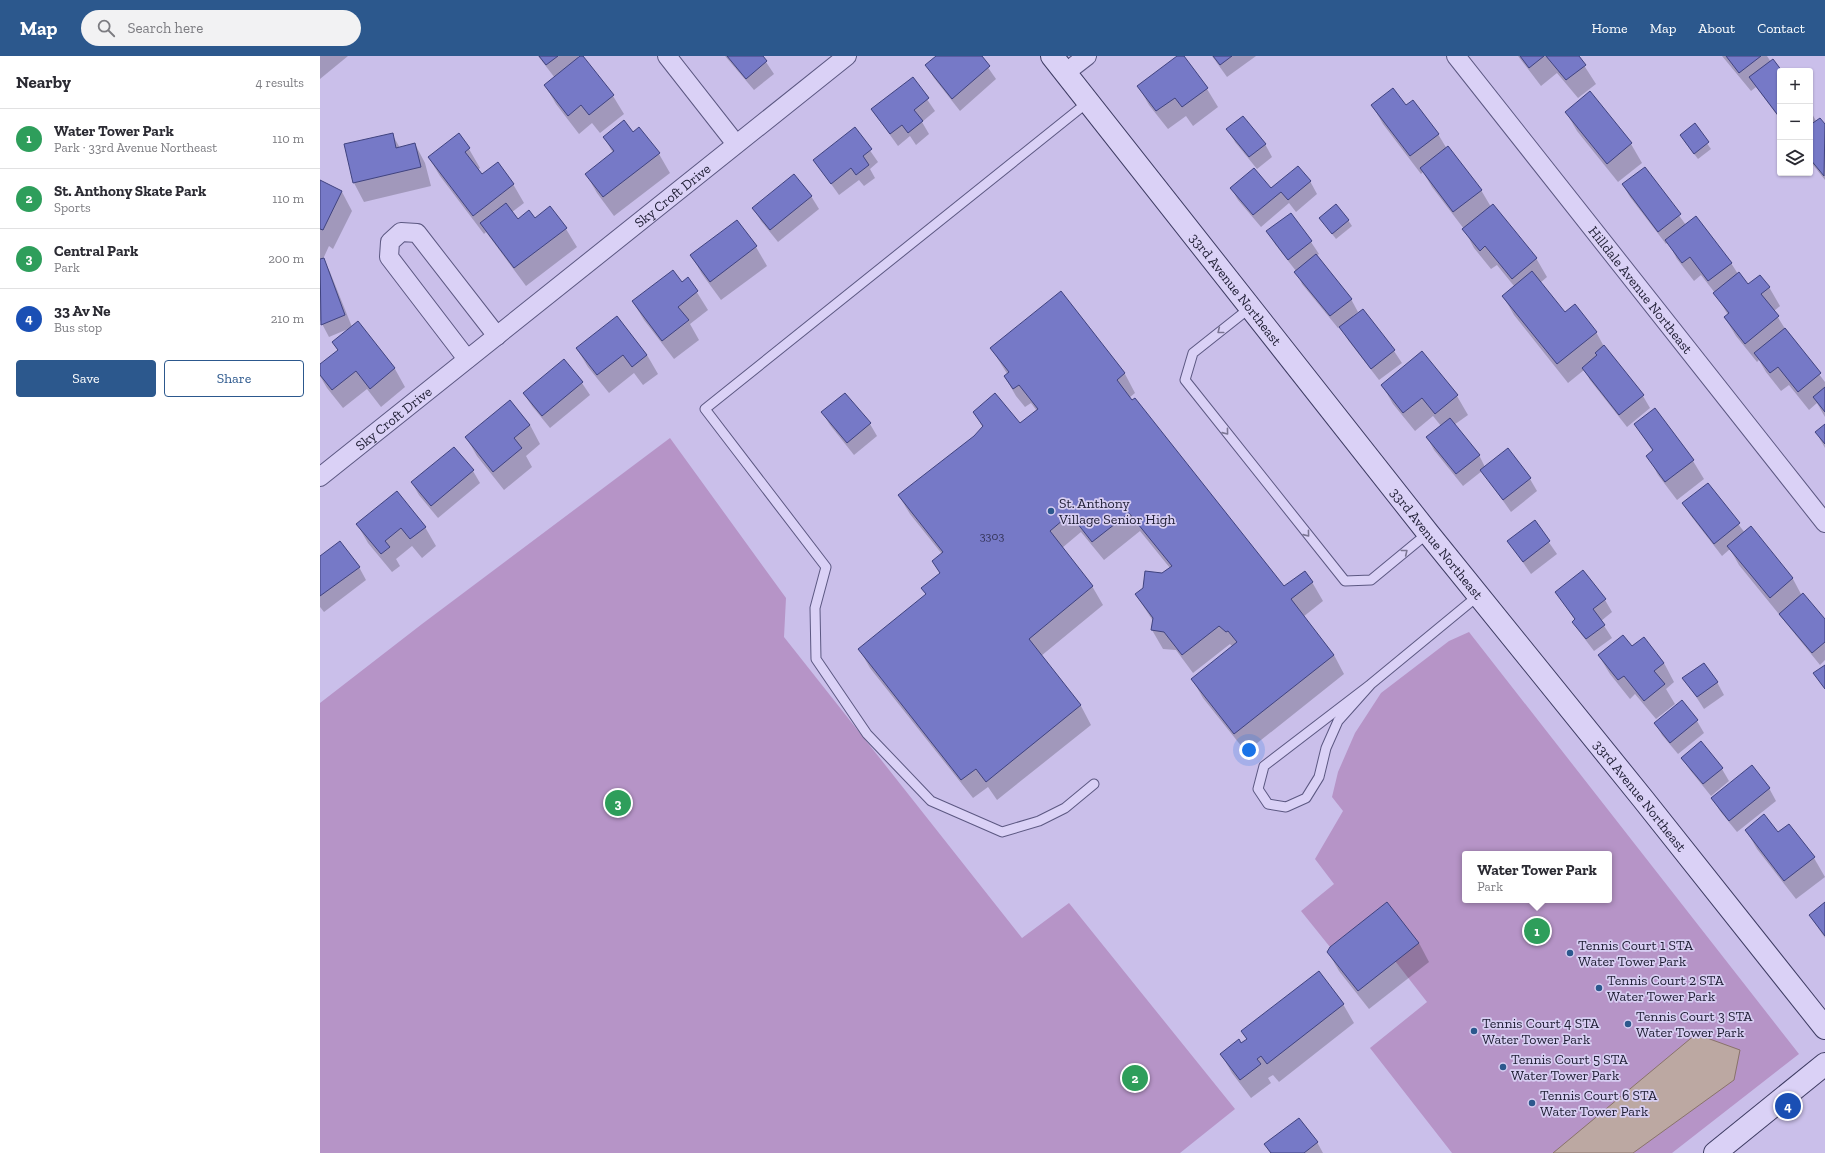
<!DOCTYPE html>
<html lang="en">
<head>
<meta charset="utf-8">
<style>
  :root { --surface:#fff; --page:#f2f2f3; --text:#2b2b33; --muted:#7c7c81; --line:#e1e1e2; --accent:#2c588d }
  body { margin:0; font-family:"Zilla Slab",serif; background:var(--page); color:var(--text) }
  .controls { position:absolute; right:12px; top:12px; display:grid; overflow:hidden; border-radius:4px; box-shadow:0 1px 3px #0004 }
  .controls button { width:36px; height:36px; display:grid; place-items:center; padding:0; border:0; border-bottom:1px solid var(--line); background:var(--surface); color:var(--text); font:20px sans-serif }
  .you { position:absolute; left:929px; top:694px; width:14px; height:14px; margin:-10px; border:3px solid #fff; border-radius:50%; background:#1a73e8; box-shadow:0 0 0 6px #1a73e833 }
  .badge { display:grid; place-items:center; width:26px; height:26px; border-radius:50%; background:var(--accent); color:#fff; font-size:13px; font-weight:700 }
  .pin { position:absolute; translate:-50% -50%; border:2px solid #fff; box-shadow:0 1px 4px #0006 }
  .popup { position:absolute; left:1142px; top:795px; width:150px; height:52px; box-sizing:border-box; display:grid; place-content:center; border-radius:4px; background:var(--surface); filter:drop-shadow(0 1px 3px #0005); font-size:13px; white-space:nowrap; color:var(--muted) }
  .popup b { font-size:15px; color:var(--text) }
  .popup::after { content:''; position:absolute; left:50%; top:100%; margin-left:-8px; border:8px solid transparent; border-top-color:var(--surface) }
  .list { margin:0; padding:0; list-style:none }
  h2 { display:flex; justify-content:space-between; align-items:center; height:52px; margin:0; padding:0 16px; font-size:17px }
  h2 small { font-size:13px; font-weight:400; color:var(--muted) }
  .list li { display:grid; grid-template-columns:26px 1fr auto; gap:12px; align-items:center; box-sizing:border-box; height:60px; padding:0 16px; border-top:1px solid var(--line) }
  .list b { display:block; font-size:15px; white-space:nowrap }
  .list p { margin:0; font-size:13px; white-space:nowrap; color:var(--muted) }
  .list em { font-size:13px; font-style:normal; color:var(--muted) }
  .actions { display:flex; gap:8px; padding:12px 16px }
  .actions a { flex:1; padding:9px 0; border:1px solid var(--accent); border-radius:4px; text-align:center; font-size:14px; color:var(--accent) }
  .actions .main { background:var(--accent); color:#fff }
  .icon { flex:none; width:22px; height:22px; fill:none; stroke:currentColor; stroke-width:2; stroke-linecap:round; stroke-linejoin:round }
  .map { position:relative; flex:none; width:1505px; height:1097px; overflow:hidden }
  header { display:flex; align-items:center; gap:24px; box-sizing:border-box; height:56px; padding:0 20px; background:var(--accent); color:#fff }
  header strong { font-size:19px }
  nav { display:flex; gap:22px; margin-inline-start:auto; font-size:14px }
  .search { width:280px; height:36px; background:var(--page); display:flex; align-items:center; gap:10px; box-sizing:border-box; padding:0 14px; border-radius:22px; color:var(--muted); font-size:15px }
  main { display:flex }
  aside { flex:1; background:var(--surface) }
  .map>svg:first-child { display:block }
  .green { fill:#b694c7; fill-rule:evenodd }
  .water { fill:#bca8a2; stroke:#89736a }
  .shadow { fill:#0003 }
  .building { fill:#7679c7; stroke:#40437f }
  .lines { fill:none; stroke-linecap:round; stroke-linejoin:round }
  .lane-casing { stroke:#5c5882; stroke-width:11 }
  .street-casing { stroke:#5c5882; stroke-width:20 }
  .secondary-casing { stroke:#3e3c63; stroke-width:24 }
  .lane { stroke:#dad1f6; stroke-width:9 }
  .street { stroke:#dad1f6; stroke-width:18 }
  .secondary { stroke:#dad1f6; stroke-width:22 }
  .oneway { stroke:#7c7694 }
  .poi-dot { fill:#2c588d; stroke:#d7cef2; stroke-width:1.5 }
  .labels { text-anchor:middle; stroke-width:3.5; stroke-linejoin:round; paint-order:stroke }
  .number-label { font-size:12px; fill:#333357 }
  .street-label { font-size:14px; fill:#1d1c32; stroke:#d7cef2 }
  .poi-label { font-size:14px; fill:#1d1c32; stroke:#d7cef2; text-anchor:start }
</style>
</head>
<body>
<header>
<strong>Map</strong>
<div class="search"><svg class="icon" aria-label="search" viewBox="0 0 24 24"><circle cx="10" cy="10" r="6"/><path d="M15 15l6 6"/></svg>Search here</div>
<nav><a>Home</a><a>Map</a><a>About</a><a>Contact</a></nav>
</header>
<main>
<aside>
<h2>Nearby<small>4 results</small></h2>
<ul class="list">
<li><span class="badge" style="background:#2e9e5b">1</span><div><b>Water Tower Park</b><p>Park · 33rd Avenue Northeast</p></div><em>110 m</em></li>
<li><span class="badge" style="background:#2e9e5b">2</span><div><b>St. Anthony Skate Park</b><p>Sports</p></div><em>110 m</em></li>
<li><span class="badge" style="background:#2e9e5b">3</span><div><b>Central Park</b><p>Park</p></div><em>200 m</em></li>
<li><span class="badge" style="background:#1a4fb4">4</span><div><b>33 Av Ne</b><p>Bus stop</p></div><em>210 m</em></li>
</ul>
<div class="actions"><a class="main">Save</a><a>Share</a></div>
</aside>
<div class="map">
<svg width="1505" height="1097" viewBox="0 0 1505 1097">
  <rect width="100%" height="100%" fill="#cabfea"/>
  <g class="green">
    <path d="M350 382 466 542 464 581 702 882 749 847 915 1053 860 1097H0V647L102 568Z"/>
    <path d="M1149 576 1479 998 1352 1097H1132L1050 992 1107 946 1044 865 1010 891 981 855 1014 828 995 803 1023 755 1012 741 1018 716 1035 677 1061 637 1129 585ZM1145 798H1289V844H1145Z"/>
  </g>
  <path class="water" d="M1376 978 1420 994 1414 1024 1313 1097H1233Z"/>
  <g class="shadow">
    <path d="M0 0H28L0 23Z"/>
    <path d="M218 0H258L293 40 304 58 280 77 272 67 259 78 236 48 225 29 235 22Z"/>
    <path d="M405 0H442L454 18 434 34Z"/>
    <path d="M618 0H660L676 23 640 55 614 22 607 10Z"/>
    <path d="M859 0H863L887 33 898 51 873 70 866 60 848 73 829 49 818 30Z"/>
    <path d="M892 0H936L907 21Z"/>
    <path d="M1198 0H1258L1276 28 1258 42 1237 17 1221 30Z"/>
    <path d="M1402 0H1447L1451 6 1461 15 1460 63 1436 31 1431 35Z"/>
    <path d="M593 23 615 55 602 66 609 78 596 89 590 80 578 90 552 54Z"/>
    <path d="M1270 37 1311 88 1322 107 1298 126 1257 75 1246 56Z"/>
    <path d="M1052 49 1085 50 1118 78 1127 93 1161 134 1171 151 1216 202 1227 221 1220 227 1245 257 1276 276 1286 294 1323 340 1330 352 1307 371 1270 324 1264 314 1248 327 1194 259 1183 240 1194 230 1177 209 1171 213 1154 192 1144 173 1112 131 1103 116 1101 118 1063 68Z"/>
    <path d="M1490 54 1496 65 1499 63 1505 70V124L1490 105Z"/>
    <path d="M1374 69 1391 93 1378 103 1364 85Z"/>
    <path d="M535 73 558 106 550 113 555 122 544 130 539 124 519 139 494 104Z"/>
    <path d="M908 74 945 88 952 101 937 113 915 86Z"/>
    <path d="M313 77 339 98 350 117 294 160 277 137 266 118 293 97 284 81Z"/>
    <path d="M72 78 80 92 95 88 105 107 111 130 44 146 34 127Z"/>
    <path d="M138 79 149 93 160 112 157 114 162 119 193 128 204 147 192 156 198 164 215 163 246 173 257 191 206 230 166 176 164 178 120 120 109 102Z"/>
    <path d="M1324 112 1366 169 1411 207 1418 218 1428 229 1449 231 1460 250 1454 255 1469 279 1505 326V361L1497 347 1489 354 1469 329 1461 335 1446 316 1439 304 1437 306 1416 280 1405 262 1408 259 1395 237 1381 219 1374 225 1357 203 1348 186 1346 188 1310 141 1303 129Z"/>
    <path d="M0 125 22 136 32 155 13 193 9 190 3 203 10 216 32 271 38 266 75 313 85 331 61 351 47 333 23 352 7 332 0 320V310L18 295 13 286 28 273 9 281 0 264Z"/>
    <path d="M990 125 997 138 976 156 969 147 941 171 918 144 911 132 951 133Z"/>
    <path d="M491 140 499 153 458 186 441 165 434 153Z"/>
    <path d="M970 158 991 186 999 198 996 200 1031 243 1038 256 1033 260 1034 262 1043 254 1074 295 1082 307 1059 324 1028 284 1020 270 1018 272 982 228 976 215 955 188 948 176Z"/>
    <path d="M1000 162 1028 164 1032 170 1016 183Z"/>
    <path d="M417 165 436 191 447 210 401 244 382 218 371 199Z"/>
    <path d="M368 222 388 254 370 268 379 284 354 303 324 264 313 246 361 227Z"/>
    <path d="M741 237 805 318 815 337 809 342 964 531 992 526 1003 545 983 561 1014 599 1024 618 926 696 883 642 872 623 913 591 910 588 873 617 856 594 843 593 832 574 833 565 816 539 850 512 820 475 784 504 761 476 742 492 772 530 783 549 721 600 761 650 771 669 677 744 668 731 653 742 550 612 539 593 607 539 621 518 622 498 590 458 579 440 655 381 663 372 654 356 700 368 717 355 711 347 705 351 696 340 685 321 688 319 671 292Z"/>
    <path d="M297 261 327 299 338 318 323 329 314 317 289 337 268 311 257 293Z"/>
    <path d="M244 304 262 327 270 339 230 372 212 350 204 338Z"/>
    <path d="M1062 329 1137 340 1148 359 1134 369 1159 399 1165 411 1188 394 1210 423 1217 435 1191 456 1162 415 1143 430 1114 394 1107 381 1121 370 1113 360 1095 375 1073 348Z"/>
    <path d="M525 338 550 368 557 380 534 399 510 369 502 356Z"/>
    <path d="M190 346 210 369 220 388 206 400 212 411 184 434 157 400 146 381Z"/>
    <path d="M1334 354 1373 405 1384 423 1357 444 1338 419 1328 400 1333 396 1315 368Z"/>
    <path d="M1505 369V392L1496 376Z"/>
    <path d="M153 415 160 427 118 462 99 439 92 427Z"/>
    <path d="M1388 428 1425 477 1430 472 1473 523 1482 540 1505 565V604L1500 609 1419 509 1410 493 1402 500 1371 460 1363 448Z"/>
    <path d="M1214 465 1237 498 1211 518 1188 485Z"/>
    <path d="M37 468 105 471 116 490 102 502 92 490 76 503 80 510 72 516 48 487Z"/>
    <path d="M0 501 39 511 46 524 4 556 0 551Z"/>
    <path d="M1263 515 1285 544 1292 556 1281 565 1292 582 1274 595 1261 578 1253 566 1255 564 1236 536Z"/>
    <path d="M1323 583 1344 607 1354 626 1346 633 1355 648 1336 663 1315 638 1310 643 1290 618 1279 600 1312 592Z"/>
    <path d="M1364 622 1397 626 1404 639 1384 653Z"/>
    <path d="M1377 665 1384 677 1358 698 1342 679 1335 667Z"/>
    <path d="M1381 687 1402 713 1409 725 1391 740 1370 714 1362 702Z"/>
    <path d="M1449 732 1456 745 1417 776 1400 755 1393 743Z"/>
    <path d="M1426 774 1458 778 1494 802 1505 821 1476 843 1437 793Z"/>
    <path d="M1505 847V882L1490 860Z"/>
    <path d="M1067 848 1099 887 1109 906 1049 953 1019 915 1008 896Z"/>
    <path d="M1023 948 1034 967 959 1026 953 1019 948 1022 951 1027 931 1042 912 1017 901 998 927 984 923 976Z"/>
    <path d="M997 1086 1003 1097H950L945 1089Z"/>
  </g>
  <g class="building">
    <path d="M219 0H238L226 9Z"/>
    <path d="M260 0H263L294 39 269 59 261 49 248 60 224 29Z"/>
    <path d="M407 0H443L447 5 426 23Z"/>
    <path d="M616 0H662L670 10 632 43 605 9Z"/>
    <path d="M857 0H864L888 32 862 51 855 42 836 55 817 30Z"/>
    <path d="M893 0H912L900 9Z"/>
    <path d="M1200 0H1224L1209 12Z"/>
    <path d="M1226 0H1259L1266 9 1246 24Z"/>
    <path d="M1406 0H1441L1419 17Z"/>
    <path d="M1453 3 1462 15H1460V62L1429 21Z"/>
    <path d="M593 21 609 42 594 54 603 65 588 77 582 69 570 78 551 53Z"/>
    <path d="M1073 32 1086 49 1093 44 1119 78 1090 100 1051 49Z"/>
    <path d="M1270 35 1312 87 1287 108 1245 56Z"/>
    <path d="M923 60 946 88 929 101 906 73Z"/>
    <path d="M1500 62 1505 68 1504 120 1490 103V69Z"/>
    <path d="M304 64 313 76 319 71 340 97 283 141 265 118 294 95 283 81Z"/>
    <path d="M1375 67 1389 86 1374 98 1360 79Z"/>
    <path d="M535 71 552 93 543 100 549 109 536 119 531 112 511 128 493 104Z"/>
    <path d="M73 77 76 92 95 87 101 111 33 127 24 88Z"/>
    <path d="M139 77 150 92 145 96 162 118 178 106 194 128 153 160 108 101Z"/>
    <path d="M1128 90 1162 134 1133 156 1100 112Z"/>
    <path d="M978 110 991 125 968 144 961 136 933 159 910 132 934 112 951 132Z"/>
    <path d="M1325 111 1361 158 1338 176 1302 128Z"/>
    <path d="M474 118 492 140 450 174 432 152Z"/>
    <path d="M0 124 22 135 3 174 0 173Z"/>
    <path d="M186 147 198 163 209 154 215 162 230 150 247 172 194 212 160 167Z"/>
    <path d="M1016 148 1029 164 1012 178 999 162Z"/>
    <path d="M1173 148 1217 202 1192 223 1165 190 1160 195 1142 173Z"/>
    <path d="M971 157 992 185 968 204 946 175Z"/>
    <path d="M1376 160 1412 207 1388 225 1370 201 1362 207 1345 184Z"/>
    <path d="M417 164 437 190 390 226 370 199Z"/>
    <path d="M996 198 1032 243 1010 260 974 216Z"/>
    <path d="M4 202 25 259 1 269 0 203Z"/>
    <path d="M353 214 362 226 368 221 378 235 358 251 369 264 342 285 312 245Z"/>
    <path d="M1212 215 1245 256 1255 248 1277 276 1237 308 1182 240Z"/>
    <path d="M1419 216 1428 228 1440 219 1450 231 1441 238 1459 260 1425 288 1404 261 1409 257 1393 237Z"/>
    <path d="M741 235 805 317 797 324 812 344 815 342 964 530 985 515 993 526 971 543 1014 599 914 678 871 623 917 586 908 575 906 576 899 570 862 599 844 576 831 574 833 562 815 538 823 532 825 515 842 517 852 510 809 457 772 486 750 458 730 475 773 530 709 583 761 649 666 726 656 713 641 724 538 593 606 538 601 532 620 517 612 505 623 496 578 439 654 380 663 370 653 356 675 337 700 367 718 353 699 329 693 333 684 320 689 316 670 292Z"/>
    <path d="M1043 253 1075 294 1051 313 1019 271Z"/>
    <path d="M297 260 327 299 312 311 303 299 277 319 256 292Z"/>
    <path d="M38 265 75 312 50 333 36 315 12 334 0 319V308L18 294 12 286Z"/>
    <path d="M1465 272 1501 317 1478 336 1458 311 1450 317 1434 297Z"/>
    <path d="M1284 289 1324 339 1299 359 1262 312 1277 299 1275 297Z"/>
    <path d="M1102 295 1138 339 1115 358 1102 342 1083 357 1061 329Z"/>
    <path d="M244 303 263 326 222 360 203 337Z"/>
    <path d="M1505 331V356L1493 341Z"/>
    <path d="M525 337 551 367 527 387 501 356Z"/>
    <path d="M190 344 210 369 194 382 202 392 173 416 145 381Z"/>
    <path d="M1335 352 1374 404 1345 426 1326 400 1333 394 1314 368Z"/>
    <path d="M1130 362 1160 399 1136 418 1106 381Z"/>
    <path d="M1505 368V388L1495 376Z"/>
    <path d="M134 391 154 414 111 450 91 426Z"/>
    <path d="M1188 392 1211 422 1183 444 1160 414Z"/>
    <path d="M1388 427 1420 467 1394 488 1362 447Z"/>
    <path d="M77 435 106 471 90 483 81 472 65 485 70 491 61 498 36 468Z"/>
    <path d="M1215 464 1230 485 1203 506 1187 485Z"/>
    <path d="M1431 470 1473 522 1450 542 1407 490Z"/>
    <path d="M20 485 40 511 0 540V500Z"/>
    <path d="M1263 514 1286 543 1273 553 1285 569 1266 583 1252 566 1255 563 1235 536Z"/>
    <path d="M1483 537 1505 563V586L1492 597 1459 558Z"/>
    <path d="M1303 579 1312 590 1324 581 1344 607 1334 615 1345 628 1324 645 1304 620 1298 624 1278 599Z"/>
    <path d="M1384 607 1398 626 1377 641 1362 622Z"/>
    <path d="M1505 609V633L1493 617Z"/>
    <path d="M1362 644 1378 664 1350 687 1334 667Z"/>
    <path d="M1381 685 1403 712 1383 728 1361 702Z"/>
    <path d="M1432 709 1450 732 1409 765 1391 742Z"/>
    <path d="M1444 758 1458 776 1469 768 1495 801 1464 825 1425 774Z"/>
    <path d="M1067 846 1099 887 1038 935 1007 896 1010 891Z"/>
    <path d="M1505 846V880L1489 859Z"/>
    <path d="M999 915 1024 948 947 1008 941 1000 937 1003 941 1008 920 1024 900 998 919 983 921 987 927 983 921 975Z"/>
    <path d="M979 1062 998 1086 984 1097H951L944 1088Z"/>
  </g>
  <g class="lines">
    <defs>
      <g id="lane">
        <path d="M768 46 385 353 506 511 495 552 496 603 547 678 611 745 682 776 719 765 745 752 774 728"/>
        <path d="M931 251 873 297 865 324 1025 525 1051 524 1108 477"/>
        <path d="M1051 628 944 710 938 733 948 748 966 751 986 742 999 721 1006 692 1018 665 1051 628 1159 539"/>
      </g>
      <g id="street">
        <path d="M347 0 416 88"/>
        <path id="s1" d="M1136 0 1505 467"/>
        <path d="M745 17 767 0"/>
        <path d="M147 303 69 201 70 186 81 176 97 177 177 280"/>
        <path id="s2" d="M0 421 527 0"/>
      </g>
      <g id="secondary">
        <path id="s3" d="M732 0 1108 477 1323 743 1505 972"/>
        <path d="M1395 1097 1505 1008"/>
      </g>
    </defs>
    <use href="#lane" class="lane-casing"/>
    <use href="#street" class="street-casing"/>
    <use href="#secondary" class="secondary-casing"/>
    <use href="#lane" class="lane"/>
    <use href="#street" class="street"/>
    <use href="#secondary" class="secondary"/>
  </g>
  <defs><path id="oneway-chevron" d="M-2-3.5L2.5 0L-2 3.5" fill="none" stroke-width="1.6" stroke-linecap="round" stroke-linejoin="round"/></defs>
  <g class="oneway">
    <use href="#oneway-chevron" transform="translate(900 275) rotate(141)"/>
    <use href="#oneway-chevron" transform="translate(906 376) rotate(51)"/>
    <use href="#oneway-chevron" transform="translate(987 478) rotate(51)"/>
    <use href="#oneway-chevron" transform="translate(1085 496) rotate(-39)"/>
  </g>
  <g class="poi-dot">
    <circle cx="731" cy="455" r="4"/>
    <circle cx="1250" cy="897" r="4"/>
    <circle cx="1279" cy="932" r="4"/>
    <circle cx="1308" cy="968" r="4"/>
    <circle cx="1154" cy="975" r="4"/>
    <circle cx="1183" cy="1011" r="4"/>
    <circle cx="1212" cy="1047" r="4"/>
  </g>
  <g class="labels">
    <g class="number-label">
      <text x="672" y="484">3303</text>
    </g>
    <g class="street-label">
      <text dy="5" stroke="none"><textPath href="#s2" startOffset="451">Sky Croft Drive</textPath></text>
      <text dy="5" stroke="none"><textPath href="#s3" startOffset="297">33rd Avenue Northeast</textPath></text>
      <text dy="5" stroke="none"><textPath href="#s1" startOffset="298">Hilldale Avenue Northeast</textPath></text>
      <text dy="5" stroke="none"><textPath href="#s2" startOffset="94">Sky Croft Drive</textPath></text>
      <text dy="5" stroke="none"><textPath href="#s3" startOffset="621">33rd Avenue Northeast</textPath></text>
      <text dy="5" stroke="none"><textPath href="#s3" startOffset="945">33rd Avenue Northeast</textPath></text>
    </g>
    <g class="poi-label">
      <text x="739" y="452">St. Anthony<tspan x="739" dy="16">Village Senior High</tspan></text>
      <text x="1258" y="894">Tennis Court 1 STA<tspan x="1258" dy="16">Water Tower Park</tspan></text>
      <text x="1287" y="929">Tennis Court 2 STA<tspan x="1287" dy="16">Water Tower Park</tspan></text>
      <text x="1316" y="965">Tennis Court 3 STA<tspan x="1316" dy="16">Water Tower Park</tspan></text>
      <text x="1162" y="972">Tennis Court 4 STA<tspan x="1162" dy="16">Water Tower Park</tspan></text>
      <text x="1191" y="1008">Tennis Court 5 STA<tspan x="1191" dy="16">Water Tower Park</tspan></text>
      <text x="1220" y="1044">Tennis Court 6 STA<tspan x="1220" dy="16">Water Tower Park</tspan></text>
    </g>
  </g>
</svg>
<div class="controls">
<button>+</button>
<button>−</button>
<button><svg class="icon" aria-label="layers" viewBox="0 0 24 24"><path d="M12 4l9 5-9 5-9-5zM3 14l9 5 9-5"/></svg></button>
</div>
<div class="you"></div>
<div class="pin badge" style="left:1217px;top:875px;background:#2e9e5b">1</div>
<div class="popup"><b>Water Tower Park</b>Park</div>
<div class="pin badge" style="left:815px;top:1022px;background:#2e9e5b">2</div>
<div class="pin badge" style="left:298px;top:747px;background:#2e9e5b">3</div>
<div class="pin badge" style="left:1468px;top:1050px;background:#1a4fb4">4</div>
</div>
</main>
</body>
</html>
